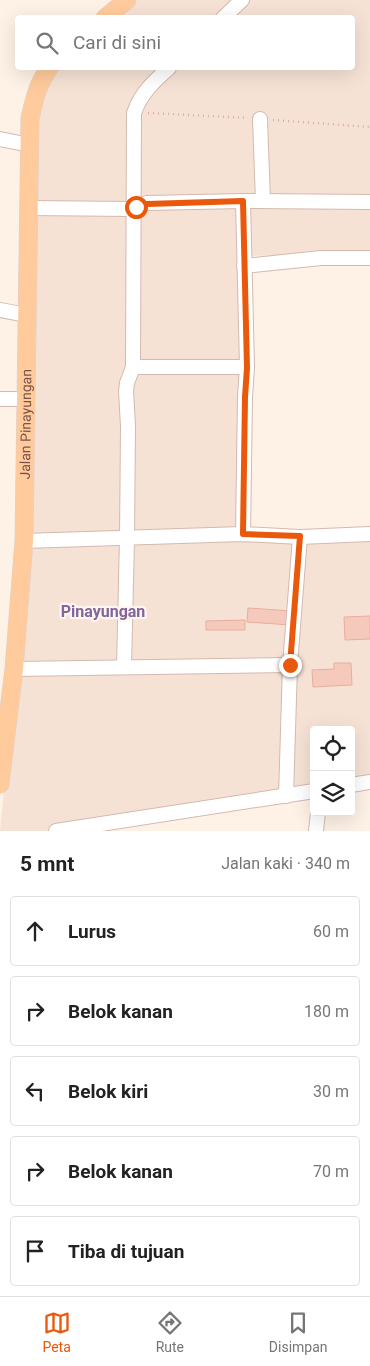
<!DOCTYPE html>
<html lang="id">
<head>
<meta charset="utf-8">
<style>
  :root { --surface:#fff; --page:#f2f2f2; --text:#222; --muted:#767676; --line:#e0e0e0; --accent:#ea580c }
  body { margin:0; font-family:Roboto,sans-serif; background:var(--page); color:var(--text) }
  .controls { position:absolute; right:15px; bottom:15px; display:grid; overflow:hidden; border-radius:5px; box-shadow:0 5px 20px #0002 }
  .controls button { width:45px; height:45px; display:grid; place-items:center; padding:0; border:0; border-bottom:1px solid var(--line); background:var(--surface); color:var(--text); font:25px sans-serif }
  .stop { position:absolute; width:15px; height:15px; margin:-11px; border:4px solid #ea580c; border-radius:50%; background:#fff }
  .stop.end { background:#ea580c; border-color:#fff; box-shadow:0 1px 5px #0008 }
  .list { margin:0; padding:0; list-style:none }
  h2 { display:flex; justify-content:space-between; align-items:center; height:65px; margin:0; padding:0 20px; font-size:21px }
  h2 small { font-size:16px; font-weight:400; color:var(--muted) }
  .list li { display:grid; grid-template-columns:32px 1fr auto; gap:15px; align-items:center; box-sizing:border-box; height:70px; margin:0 10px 10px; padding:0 10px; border:1px solid var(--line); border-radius:5px }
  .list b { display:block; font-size:19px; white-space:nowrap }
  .list em { font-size:16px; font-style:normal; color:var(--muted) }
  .icon { flex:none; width:28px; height:28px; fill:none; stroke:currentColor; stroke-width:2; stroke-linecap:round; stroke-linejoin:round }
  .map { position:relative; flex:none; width:370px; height:831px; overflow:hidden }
  .search { position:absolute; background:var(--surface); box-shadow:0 5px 20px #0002; left:15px; right:15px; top:15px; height:55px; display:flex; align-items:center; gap:12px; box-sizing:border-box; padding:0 18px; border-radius:5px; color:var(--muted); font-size:19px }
  .sheet { height:465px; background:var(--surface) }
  nav { display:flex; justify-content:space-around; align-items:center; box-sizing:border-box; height:70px; border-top:1px solid var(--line); background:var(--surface); font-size:14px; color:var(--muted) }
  nav a { display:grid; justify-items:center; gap:2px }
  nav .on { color:var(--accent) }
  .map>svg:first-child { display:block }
  .residential { fill:#f6e2d5 }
  .building { fill:#f5cabd; stroke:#e9ad9c }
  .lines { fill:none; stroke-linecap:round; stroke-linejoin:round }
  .minor-casing { stroke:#d4b9ae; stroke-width:16 }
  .major-casing { stroke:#dcd2d0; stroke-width:19 }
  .path { stroke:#dbad9f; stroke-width:2.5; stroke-dasharray:1 4; stroke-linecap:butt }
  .minor { stroke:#fff; stroke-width:14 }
  .major { stroke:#ffcb9d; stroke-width:18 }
  .route { stroke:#ea580c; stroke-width:6 }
  .labels { text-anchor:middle; stroke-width:4.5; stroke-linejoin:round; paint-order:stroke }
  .street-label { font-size:14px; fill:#7a5349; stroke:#fff6ef }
  .quarter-label { font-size:16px; font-weight:bold; fill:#81659d; stroke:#fff6ef }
</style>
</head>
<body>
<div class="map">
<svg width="370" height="831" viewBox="0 0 370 831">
  <rect width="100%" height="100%" fill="#fef2e7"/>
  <path class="residential" d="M130 0H370V256L318 250 283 255 246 256 242 536 370 537V780L351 784V730H314V791L56 831H0L16 670 39 99 54 68H352V18L110 17Z"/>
  <g class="building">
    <path d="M248 608 292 611 291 625 247 622Z"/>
    <path d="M370 616V639L345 640 344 617Z"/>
    <path d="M245 620V630H206V621Z"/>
    <path d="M334 663H351L352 685 313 687 312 670 334 669Z"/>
  </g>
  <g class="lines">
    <defs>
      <g id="minor">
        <path d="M223 18 242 0"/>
        <path d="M260 119 263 201"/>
        <path d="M0 139 30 145"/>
        <path d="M243 201 247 367 245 397 243 534"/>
        <path d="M28 208 133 209 141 205 147 203 243 201 370 202"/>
        <path d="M244 266 321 258H370"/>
        <path d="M0 310 27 315"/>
        <path d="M133 367H247"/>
        <path d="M0 399H26"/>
        <path d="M24 541 243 534 300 537 370 534"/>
        <path d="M124 667 127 538 128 426 126 391 127 383 133 367 134 113C141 93 154 81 169 68"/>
        <path d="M14 669 290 665"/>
        <path d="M351 785 370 782"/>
        <path d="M286 796 290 665 300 537"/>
        <path d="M56 831 314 791"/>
        <path d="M316 831 318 812"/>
      </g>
      <g id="major">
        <path d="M105 18 127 0"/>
        <path id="s1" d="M0 784 14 669 24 541 30 118C35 97 37 86 49 68"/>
      </g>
    </defs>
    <use href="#minor" class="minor-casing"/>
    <use href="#major" class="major-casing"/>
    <g class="path">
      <path d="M148 113 248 118"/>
      <path d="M273 120 370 127"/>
    </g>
    <use href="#minor" class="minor"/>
    <use href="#major" class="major"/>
  </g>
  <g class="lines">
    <path class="route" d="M136 207 141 205 147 204 243 201 247 368 245 397 243 534 300 536 290 665"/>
  </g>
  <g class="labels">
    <g class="street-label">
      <text dy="5" stroke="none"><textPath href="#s1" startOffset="361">Jalan Pinayungan</textPath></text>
    </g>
    <g class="quarter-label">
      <text x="103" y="617">Pinayungan</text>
    </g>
  </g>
</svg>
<div class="controls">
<button><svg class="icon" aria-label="locate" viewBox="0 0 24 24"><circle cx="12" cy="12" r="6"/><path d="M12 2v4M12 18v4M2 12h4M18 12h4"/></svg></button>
<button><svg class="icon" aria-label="layers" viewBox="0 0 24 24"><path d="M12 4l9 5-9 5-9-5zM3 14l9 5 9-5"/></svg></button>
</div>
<div class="stop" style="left:136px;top:207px"></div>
<div class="stop end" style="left:290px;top:665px"></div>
<div class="search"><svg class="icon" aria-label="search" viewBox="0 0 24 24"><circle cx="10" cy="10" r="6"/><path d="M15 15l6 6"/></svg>Cari di sini</div>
</div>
<section class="sheet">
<h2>5 mnt<small>Jalan kaki · 340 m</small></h2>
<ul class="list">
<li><svg class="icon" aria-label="ahead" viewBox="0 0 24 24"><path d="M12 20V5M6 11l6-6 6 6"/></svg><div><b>Lurus</b></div><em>60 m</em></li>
<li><svg class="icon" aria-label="right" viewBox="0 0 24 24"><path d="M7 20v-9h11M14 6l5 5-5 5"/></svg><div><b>Belok kanan</b></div><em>180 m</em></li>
<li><svg class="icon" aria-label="left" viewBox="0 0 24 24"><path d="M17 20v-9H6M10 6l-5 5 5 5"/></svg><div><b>Belok kiri</b></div><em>30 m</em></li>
<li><svg class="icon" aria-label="right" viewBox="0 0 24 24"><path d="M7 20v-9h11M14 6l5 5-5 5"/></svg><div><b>Belok kanan</b></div><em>70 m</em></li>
<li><svg class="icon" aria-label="arrive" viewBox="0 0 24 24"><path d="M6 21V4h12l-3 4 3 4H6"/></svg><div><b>Tiba di tujuan</b></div></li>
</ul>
</section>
<nav>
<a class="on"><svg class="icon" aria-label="map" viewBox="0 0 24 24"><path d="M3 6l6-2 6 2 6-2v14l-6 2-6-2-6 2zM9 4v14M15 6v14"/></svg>Peta</a>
<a><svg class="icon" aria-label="directions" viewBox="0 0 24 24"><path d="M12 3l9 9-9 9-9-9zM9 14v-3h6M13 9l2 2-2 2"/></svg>Rute</a>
<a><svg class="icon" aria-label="saved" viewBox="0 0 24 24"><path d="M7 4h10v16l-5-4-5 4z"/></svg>Disimpan</a>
</nav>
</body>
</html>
